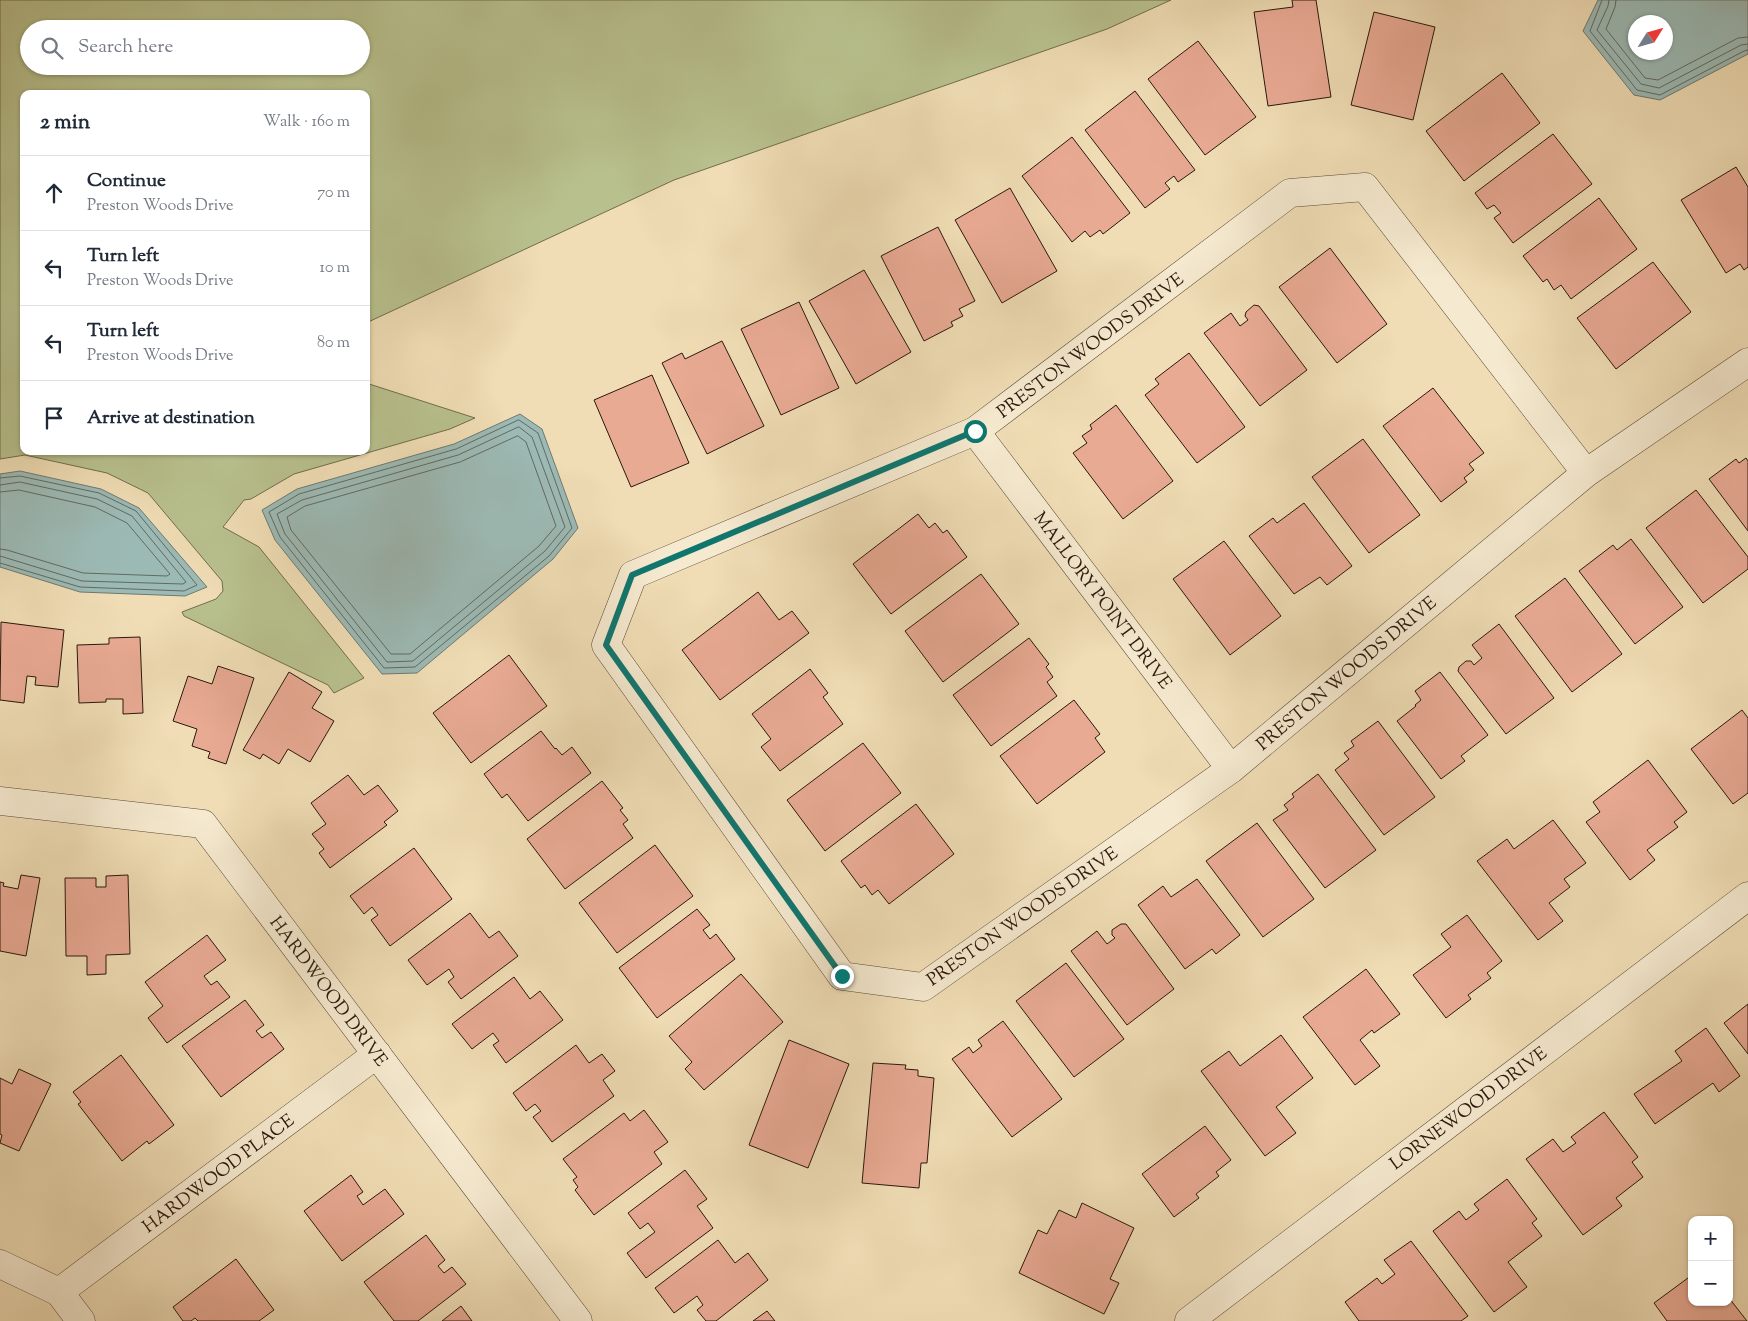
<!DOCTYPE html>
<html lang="en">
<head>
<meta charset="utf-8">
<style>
  :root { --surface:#fff; --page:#f6f6f7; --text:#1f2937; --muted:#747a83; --line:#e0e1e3 }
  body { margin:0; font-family:"Sorts Mill Goudy",serif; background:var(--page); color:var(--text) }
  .controls { position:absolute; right:15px; bottom:15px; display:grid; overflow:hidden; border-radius:10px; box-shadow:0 1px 4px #0004 }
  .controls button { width:45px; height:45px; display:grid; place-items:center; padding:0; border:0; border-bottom:1px solid var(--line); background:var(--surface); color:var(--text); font:25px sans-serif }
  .compass { position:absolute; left:1628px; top:15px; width:45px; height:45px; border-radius:50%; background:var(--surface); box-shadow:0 1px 4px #0004; rotate:53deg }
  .stop { position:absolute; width:15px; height:15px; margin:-11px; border:4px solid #0f766e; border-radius:50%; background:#fff }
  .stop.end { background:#0f766e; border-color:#fff; box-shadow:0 1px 5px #0008 }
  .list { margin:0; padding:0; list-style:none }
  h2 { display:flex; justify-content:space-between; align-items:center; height:65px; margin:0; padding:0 20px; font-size:21px }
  h2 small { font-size:16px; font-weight:400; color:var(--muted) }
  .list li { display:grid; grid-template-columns:32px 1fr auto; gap:15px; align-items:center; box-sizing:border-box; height:75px; padding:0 20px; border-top:1px solid var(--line) }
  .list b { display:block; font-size:19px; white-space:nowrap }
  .list p { margin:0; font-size:16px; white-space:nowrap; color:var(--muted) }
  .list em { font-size:16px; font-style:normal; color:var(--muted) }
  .icon { flex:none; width:28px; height:28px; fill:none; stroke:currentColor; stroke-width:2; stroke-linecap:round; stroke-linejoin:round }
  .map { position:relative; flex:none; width:1748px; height:1321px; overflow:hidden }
  .search { position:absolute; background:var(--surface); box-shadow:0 1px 4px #0004; left:20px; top:20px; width:350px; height:55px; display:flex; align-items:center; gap:12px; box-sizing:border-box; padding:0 18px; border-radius:28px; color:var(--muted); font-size:19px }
  .panel { position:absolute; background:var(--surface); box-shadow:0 1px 4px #0004; left:20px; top:90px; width:350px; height:365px; border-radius:10px }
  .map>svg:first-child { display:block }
  .green { fill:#b8c18e; stroke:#716c4d; fill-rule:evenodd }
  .water { fill:#9cbab5; stroke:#6e7971; fill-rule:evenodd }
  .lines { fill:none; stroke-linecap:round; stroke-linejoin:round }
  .shore { stroke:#636960; stroke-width:1 }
  .building { fill:#e9aa94; stroke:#2a180c }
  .minor-casing { stroke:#5c4936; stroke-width:29 }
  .minor { stroke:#f5e9cf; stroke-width:28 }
  .route { stroke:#0f766e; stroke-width:6 }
  .labels { text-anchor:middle; stroke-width:4; stroke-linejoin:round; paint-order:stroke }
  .street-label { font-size:18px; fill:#2a180c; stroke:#f5e9cf }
</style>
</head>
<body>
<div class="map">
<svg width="1748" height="1321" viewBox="0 0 1748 1321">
  <rect width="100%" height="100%" fill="#f0ddb5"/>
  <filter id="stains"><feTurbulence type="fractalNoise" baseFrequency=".004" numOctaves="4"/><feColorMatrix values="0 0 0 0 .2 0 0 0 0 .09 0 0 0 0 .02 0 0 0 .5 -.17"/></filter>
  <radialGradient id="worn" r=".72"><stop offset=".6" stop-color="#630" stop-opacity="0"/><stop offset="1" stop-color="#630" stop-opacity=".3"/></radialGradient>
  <path class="green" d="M0 0H1171L1107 29 674 180 366 323V94H24V451H366V383L475 418 450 429 294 474 251 499 244 500 223 527 259 547 364 678 334 693 328 685 184 616 182 612 216 599 223 591 222 581 148 493 107 473 25 455 0 459ZM29 29H361V66H29Z"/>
  <g class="water">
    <path d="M1598 0H1748V54L1660 100 1634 95 1583 31ZM1636 22H1666V52H1636Z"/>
    <path d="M520 414 542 429 578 528 553 559 417 673 382 674 275 540 262 510 297 489 454 444Z"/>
    <path d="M20 471 101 489 139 508 207 587 185 596 80 592 0 567V474Z"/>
  </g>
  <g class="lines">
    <g class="shore">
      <path d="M1602 0 1590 31 1637 90 1660 95 1744 51 1748 50"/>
      <path d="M1609 0 1608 6 1597 30 1641 84 1659 88 1741 45 1748 44"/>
      <path d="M1616 0 1615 7 1606 29 1645 78 1658 80 1738 38 1748 37"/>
      <path d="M519 420 538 433 572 528 549 556 415 667 384 668 280 537 269 512 299 494 456 449Z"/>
      <path d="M519 427 532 437 565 527 545 551 413 661 387 662 285 534 277 514 302 500 458 455Z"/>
      <path d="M518 436 526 442 556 526 539 546 410 654H391L291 530 287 517 305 506 460 462Z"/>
      <path d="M0 478 20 476 99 493 136 511 197 585 184 591 80 587 0 563"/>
      <path d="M0 485 20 482 97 499 132 516 186 582 183 584 82 581 0 556"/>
      <path d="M0 492 19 490 95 507 127 523 170 574 167 576 83 573 7 550 0 549"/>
    </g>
  </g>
  <g class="building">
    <path d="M1292 0H1316L1331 97 1268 106 1254 12 1293 7Z"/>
    <path d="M1374 12 1435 27 1413 120 1351 105Z"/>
    <path d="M1198 41 1256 117 1205 155 1148 79Z"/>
    <path d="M1502 73 1540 123 1464 181 1426 131Z"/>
    <path d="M1135 91 1195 170 1178 182 1174 176 1165 183 1170 189 1145 208 1085 130Z"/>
    <path d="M1553 134 1592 184 1513 243 1494 218 1501 213 1494 205 1487 209 1475 193Z"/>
    <path d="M1072 137 1130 213 1103 234 1100 230 1090 237 1085 231 1072 242 1022 176Z"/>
    <path d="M1736 167 1748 187V267L1744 270 1740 264 1726 273 1681 200Z"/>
    <path d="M1010 188 1057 271 1002 303 955 220Z"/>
    <path d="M1599 198 1637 249 1571 299 1561 285 1554 290 1547 279 1543 282 1523 256Z"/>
    <path d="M938 227 975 301 959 309 963 316 951 322 953 326 924 341 881 256Z"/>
    <path d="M1330 248 1387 324 1337 363 1279 287Z"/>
    <path d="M1653 262 1691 312 1616 369 1577 318Z"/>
    <path d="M864 270 911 352 856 384 809 301Z"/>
    <path d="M799 302 839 388 781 415 741 329Z"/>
    <path d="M1254 305 1259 306 1307 370 1260 406 1204 333 1231 313 1240 326 1248 320 1245 316 1246 312Z"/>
    <path d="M722 341 764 426 707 454 662 363 682 353 685 359Z"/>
    <path d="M1189 353 1245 427 1197 463 1145 395 1159 384 1155 379Z"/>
    <path d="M652 375 689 463 631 487 594 400Z"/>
    <path d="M1433 388 1484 453 1469 464 1474 470 1464 478 1467 482 1441 502 1383 426Z"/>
    <path d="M1116 405 1173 481 1123 519 1073 453 1087 443 1082 436 1092 429 1090 425Z"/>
    <path d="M1363 439 1420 515 1369 553 1312 477Z"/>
    <path d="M1746 458 1748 461V531L1709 479 1736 459 1739 463Z"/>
    <path d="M1696 490 1748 557V569L1703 603 1646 528Z"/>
    <path d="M1304 503 1352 566 1327 585 1320 577 1294 594 1249 536 1273 518 1277 523Z"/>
    <path d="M918 514 929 528 935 523 943 533 947 530 967 557 891 614 853 564Z"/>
    <path d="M1631 539 1683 607 1635 644 1579 571 1613 545 1617 550Z"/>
    <path d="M1224 541 1281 616 1230 655 1173 579Z"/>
    <path d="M981 574 1019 624 943 682 905 631Z"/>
    <path d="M1565 578 1622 654 1572 692 1515 616Z"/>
    <path d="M758 592 779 620 792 611 809 633 720 700 682 650Z"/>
    <path d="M1 622 64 630 58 687 35 685 36 677 27 676 24 703 0 700Z"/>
    <path d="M1499 624 1554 698 1506 734 1458 671 1459 667 1466 661H1471L1474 665 1482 658 1472 645Z"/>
    <path d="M140 637 143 713 123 714V699H106V702L79 703 77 645 109 644V638Z"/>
    <path d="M1029 638 1049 664 1046 667 1053 677 1047 682 1057 696 991 746 953 695Z"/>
    <path d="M509 655 547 706 471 763 433 713Z"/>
    <path d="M218 666 254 678 226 764 208 758 210 752 192 746 197 729 173 721 188 676 212 684Z"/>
    <path d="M810 669 828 693 823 697 843 724 780 771 761 747 771 739 752 714Z"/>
    <path d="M289 672 322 692 312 708 334 721 310 762 288 749 279 764 263 754 260 759 243 750Z"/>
    <path d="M1440 672 1488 735 1461 756 1465 761 1441 779 1397 721 1416 706 1415 705 1421 700 1415 691Z"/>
    <path d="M1074 700 1100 734 1095 738 1105 752 1037 804 1000 756Z"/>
    <path d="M1742 710 1748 718V793L1733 804 1691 749Z"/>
    <path d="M1378 721 1435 797 1384 835 1335 770 1349 759 1344 753 1354 746 1351 741Z"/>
    <path d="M541 731 555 749 556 748 562 755 572 747 591 773 528 821 507 794 502 798 484 774Z"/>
    <path d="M863 743 901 793 825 851 787 800Z"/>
    <path d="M1648 760 1687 812 1674 822 1678 827 1647 850 1655 860 1630 880 1586 822 1600 812 1593 802Z"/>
    <path d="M1318 774 1376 850 1325 888 1273 820 1288 810 1284 805 1294 797 1292 794Z"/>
    <path d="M348 775 364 795 378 785 398 811 384 822 387 825 330 868 319 853 324 849 312 834 326 824 311 803Z"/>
    <path d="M602 781 623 808 620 810 628 820 623 824 633 838 565 889 527 839Z"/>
    <path d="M916 804 954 854 889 904 878 890 872 895 865 885 861 888 841 861Z"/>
    <path d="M1553 820 1586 863 1564 879 1570 887 1549 903 1563 921 1538 940 1477 861 1507 839 1514 849Z"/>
    <path d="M1257 823 1314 899 1263 937 1206 861Z"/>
    <path d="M655 845 693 896 617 953 579 903Z"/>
    <path d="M414 848 452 899 390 946 371 920 378 915 372 907 364 914 350 896Z"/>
    <path d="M21 875 40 878 26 956 0 951V882L4 883 3 886 18 889Z"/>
    <path d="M128 875 130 954 106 955V974L87 975V956H66L65 878H96V887H106V876Z"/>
    <path d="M1197 879 1240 935 1216 954 1212 949 1185 969 1138 905 1163 886 1171 897Z"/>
    <path d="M697 909 710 925 703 930 710 939 716 934 735 959 657 1018 619 968Z"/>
    <path d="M470 913 489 938 499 931 518 956 461 999 448 982 454 977 449 969 427 985 408 960Z"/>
    <path d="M1467 915 1502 961 1487 973 1491 978 1468 995 1471 999 1446 1018 1413 975 1451 947 1441 934Z"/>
    <path d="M1121 924H1126L1174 989 1127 1025 1071 951 1097 931 1107 944 1115 938 1112 935V930Z"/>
    <path d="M207 935 226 960 204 976 211 985 217 981 230 997 167 1043 148 1018 163 1006 145 982Z"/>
    <path d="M1066 963 1124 1039 1074 1077 1016 1001Z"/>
    <path d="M1366 969 1400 1014 1374 1033 1372 1030 1360 1040 1380 1066 1355 1085 1303 1017Z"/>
    <path d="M741 974 783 1022 704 1090 685 1069 692 1062 669 1036Z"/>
    <path d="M514 977 530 999 540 991 563 1020 506 1063 493 1045 499 1041 493 1033 472 1049 452 1024Z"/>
    <path d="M245 1000 264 1025 256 1031 262 1038 271 1032 284 1049 221 1097 182 1046Z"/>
    <path d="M1748 1004V1054L1724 1023Z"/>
    <path d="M1003 1021 1062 1099 1012 1137 952 1059 969 1047 973 1053 982 1046 978 1040Z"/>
    <path d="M1706 1028 1740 1076 1719 1092 1713 1083 1655 1124 1634 1094 1682 1061 1675 1051Z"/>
    <path d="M1281 1035 1313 1078 1276 1107 1296 1133 1265 1156 1201 1071 1229 1051 1240 1066Z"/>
    <path d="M789 1040 849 1064 808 1168 749 1145Z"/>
    <path d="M576 1045 589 1063 602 1054 615 1071 603 1080 614 1096 552 1142 533 1117 541 1111 535 1104 526 1111 513 1093Z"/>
    <path d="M121 1055 174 1125 149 1144 147 1141 122 1161 78 1104 81 1102 73 1092Z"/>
    <path d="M873 1063 906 1065 905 1069 918 1070V1076L934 1078 927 1163H921L919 1188 862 1183Z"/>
    <path d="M19 1069 51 1084 19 1151 0 1143 2 1135 0 1134V1078L12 1084Z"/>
    <path d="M644 1110 668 1142 654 1152 662 1164 594 1215 575 1190 578 1187 573 1180 577 1177 563 1159 624 1113 630 1121Z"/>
    <path d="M1604 1112 1638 1157 1632 1162 1643 1177 1616 1198 1622 1206 1583 1235 1526 1159 1553 1139 1563 1152 1576 1143 1571 1137Z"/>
    <path d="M1205 1126 1231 1160 1216 1172 1219 1176 1196 1194 1199 1198 1174 1217 1142 1174Z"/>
    <path d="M685 1170 707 1199 697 1206 713 1228 646 1278 627 1253 655 1232 648 1223 640 1229 628 1213Z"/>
    <path d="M351 1175 363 1192 357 1196 363 1205 385 1189 404 1214 342 1261 304 1211Z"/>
    <path d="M1507 1179 1537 1219 1532 1223 1542 1236 1508 1262 1527 1287 1494 1312 1433 1231 1459 1211 1466 1220 1479 1210 1474 1204Z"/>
    <path d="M1082 1203 1134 1228 1110 1279 1119 1283 1104 1314 1019 1273 1038 1230 1047 1234 1059 1210 1076 1218Z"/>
    <path d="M426 1235 445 1260 438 1266 444 1273 452 1267 466 1284 418 1321H394L364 1282Z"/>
    <path d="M718 1240 735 1263 748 1253 768 1280 716 1321H706L697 1310 703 1305 697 1296 674 1313 655 1288Z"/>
    <path d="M1411 1241 1468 1316 1461 1321H1359L1345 1302 1377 1278 1382 1284 1395 1274 1384 1260Z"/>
    <path d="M236 1259 274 1310 259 1321H198L195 1318 191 1321H183L173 1307Z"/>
    <path d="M1692 1275V1302H1729V1298L1747 1321H1667L1654 1303Z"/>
    <path d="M461 1306 472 1321H442Z"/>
    <path d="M767 1311 775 1321H753Z"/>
  </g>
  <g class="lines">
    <defs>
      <g id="minor">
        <path d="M975 431 1231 769"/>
        <path d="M1586 473 1365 187 1290 193 975 431 633 575 606 645 842 976 923 987 1231 769 1586 473 1748 362"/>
        <path d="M0 801 203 824 578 1321"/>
        <path d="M0 1264 59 1292 81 1321"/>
        <path d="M59 1292 377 1054"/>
        <path d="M1189 1321 1748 896"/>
      </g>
    </defs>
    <use href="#minor" class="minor-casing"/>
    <use href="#minor" class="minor"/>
  </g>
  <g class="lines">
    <path class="route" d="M842 976 606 645 632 575 975 431"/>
  </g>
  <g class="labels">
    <g class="street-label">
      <text transform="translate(1090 345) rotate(-37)" y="6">PRESTON WOODS DRIVE</text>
      <text transform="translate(1103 600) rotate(53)" y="6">MALLORY POINT DRIVE</text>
      <text transform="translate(1346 673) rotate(-40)" y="6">PRESTON WOODS DRIVE</text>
      <text transform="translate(1022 916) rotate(-35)" y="6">PRESTON WOODS DRIVE</text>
      <text transform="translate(329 991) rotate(53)" y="6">HARDWOOD DRIVE</text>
      <text transform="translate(1468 1108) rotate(-37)" y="6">LORNEWOOD DRIVE</text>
      <text transform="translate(218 1173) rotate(-37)" y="6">HARDWOOD PLACE</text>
    </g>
  </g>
  <rect width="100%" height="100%" filter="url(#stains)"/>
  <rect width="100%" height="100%" fill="url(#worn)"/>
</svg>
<div class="controls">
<button>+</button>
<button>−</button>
</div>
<svg class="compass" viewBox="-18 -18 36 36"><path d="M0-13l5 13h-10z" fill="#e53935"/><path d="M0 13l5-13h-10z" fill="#747a83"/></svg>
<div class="stop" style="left:975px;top:431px"></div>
<div class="stop end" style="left:842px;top:976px"></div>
<div class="search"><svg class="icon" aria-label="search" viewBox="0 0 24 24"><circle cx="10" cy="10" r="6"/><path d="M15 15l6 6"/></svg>Search here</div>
<section class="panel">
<h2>2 min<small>Walk · 160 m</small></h2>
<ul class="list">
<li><svg class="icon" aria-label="ahead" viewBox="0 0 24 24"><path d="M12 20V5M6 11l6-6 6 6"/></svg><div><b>Continue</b><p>Preston Woods Drive</p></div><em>70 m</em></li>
<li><svg class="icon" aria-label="left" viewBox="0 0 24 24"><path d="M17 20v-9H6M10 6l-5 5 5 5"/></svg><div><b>Turn left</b><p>Preston Woods Drive</p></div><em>10 m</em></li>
<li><svg class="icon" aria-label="left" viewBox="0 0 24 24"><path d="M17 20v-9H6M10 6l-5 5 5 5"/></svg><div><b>Turn left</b><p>Preston Woods Drive</p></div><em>80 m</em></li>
<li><svg class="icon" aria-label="arrive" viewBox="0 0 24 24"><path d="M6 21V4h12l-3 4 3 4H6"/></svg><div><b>Arrive at destination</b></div></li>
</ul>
</section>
</div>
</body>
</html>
